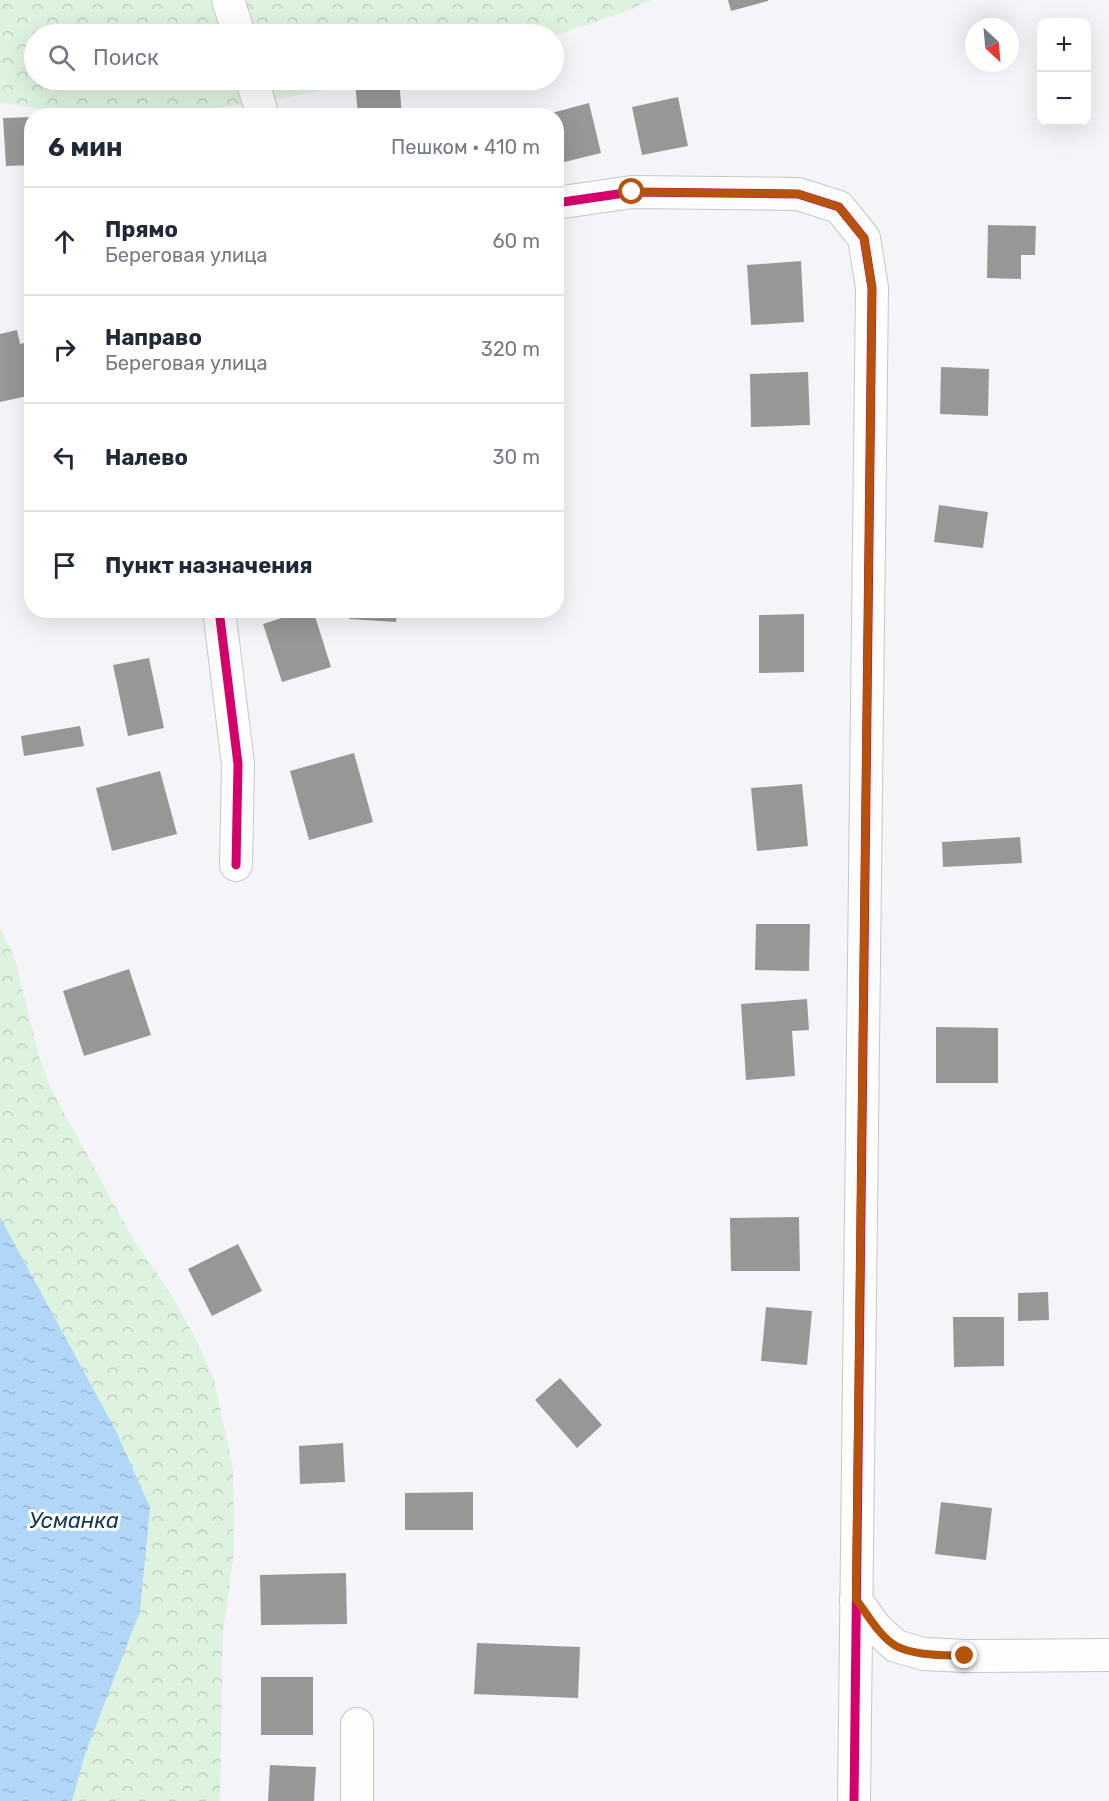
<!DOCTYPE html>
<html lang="ru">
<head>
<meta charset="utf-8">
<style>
  :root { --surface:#fff; --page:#f2f2f3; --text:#1f2937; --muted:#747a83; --line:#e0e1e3 }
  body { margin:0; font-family:Rubik,sans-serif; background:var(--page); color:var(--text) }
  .controls { position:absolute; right:18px; top:18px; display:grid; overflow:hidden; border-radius:12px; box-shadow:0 6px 24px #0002 }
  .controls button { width:54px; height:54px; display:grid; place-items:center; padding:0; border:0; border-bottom:2px solid var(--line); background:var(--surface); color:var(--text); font:30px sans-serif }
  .compass { position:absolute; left:965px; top:18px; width:54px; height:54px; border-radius:50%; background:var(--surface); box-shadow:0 6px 24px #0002; rotate:154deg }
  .stop { position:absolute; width:18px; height:18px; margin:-14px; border:4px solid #b45309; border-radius:50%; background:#fff }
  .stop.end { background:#b45309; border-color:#fff; box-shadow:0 2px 6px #0008 }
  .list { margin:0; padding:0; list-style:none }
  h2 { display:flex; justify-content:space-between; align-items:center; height:78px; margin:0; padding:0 24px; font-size:26px }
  h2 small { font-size:20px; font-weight:400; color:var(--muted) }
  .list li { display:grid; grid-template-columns:39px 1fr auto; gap:18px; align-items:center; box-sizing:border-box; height:108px; padding:0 24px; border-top:2px solid var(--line) }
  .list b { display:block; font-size:22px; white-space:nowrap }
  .list p { margin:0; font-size:20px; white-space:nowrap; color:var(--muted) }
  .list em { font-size:20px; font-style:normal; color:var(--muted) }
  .icon { flex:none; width:33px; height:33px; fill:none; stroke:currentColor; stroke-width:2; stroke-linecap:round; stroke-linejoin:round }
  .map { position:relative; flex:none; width:1109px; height:1801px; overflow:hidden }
  .search { position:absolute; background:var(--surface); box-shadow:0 6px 24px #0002; left:24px; top:24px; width:540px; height:66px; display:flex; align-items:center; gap:15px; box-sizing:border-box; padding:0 21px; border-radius:33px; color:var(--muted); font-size:22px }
  .panel { position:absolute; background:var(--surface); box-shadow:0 6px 24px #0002; left:24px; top:108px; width:540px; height:510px; border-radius:24px }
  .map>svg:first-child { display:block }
  .park { fill:url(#park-crowns) }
  .water { fill:url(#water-ripples) }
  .building { fill:#989798 }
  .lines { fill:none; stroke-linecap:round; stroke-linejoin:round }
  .minor-casing { stroke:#c7c6c9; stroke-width:34 }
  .minor { stroke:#fefdfe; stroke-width:32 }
  .cycleway-casing { stroke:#fff; stroke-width:13 }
  .cycleway { stroke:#d6006c; stroke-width:9 }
  .route { stroke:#b45309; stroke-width:8 }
  .labels { text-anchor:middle; stroke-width:6; stroke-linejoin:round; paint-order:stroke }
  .water-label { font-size:22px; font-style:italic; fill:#123856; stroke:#fff }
</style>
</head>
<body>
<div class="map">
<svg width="1109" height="1801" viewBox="0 0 1109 1801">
  <defs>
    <pattern id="park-crowns" width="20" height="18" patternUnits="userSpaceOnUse" patternTransform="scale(1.5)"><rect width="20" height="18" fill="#def3df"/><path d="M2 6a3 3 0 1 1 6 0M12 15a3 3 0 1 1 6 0" fill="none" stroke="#bed0bf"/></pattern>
    <pattern id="water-ripples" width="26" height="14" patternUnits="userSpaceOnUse" patternTransform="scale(1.5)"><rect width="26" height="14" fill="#b2d6f7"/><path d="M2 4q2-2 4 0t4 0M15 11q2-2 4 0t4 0" fill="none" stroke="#98b7d3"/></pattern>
  </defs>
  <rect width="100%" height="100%" fill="#f5f4f8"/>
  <g class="park">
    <path d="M0 0H651L627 11 554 36V34H34V80H379L262 102 150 116 67 115 43 109 0 103Z"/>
    <path d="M0 927 15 959 40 1060 52 1091 132 1237 174 1299 196 1340 214 1380 233 1469 234 1552 223 1633 220 1801H0Z"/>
  </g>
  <path class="water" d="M0 1217 115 1429 150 1507 140 1611 85 1754 72 1801H0Z"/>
  <g class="building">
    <path d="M728 0H768V1L731 11Z"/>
    <path d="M373 80H399L402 116H358L355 81Z"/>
    <path d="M678 97 688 146 642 155 632 107Z"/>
    <path d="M589 103 601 153 556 164V116L544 115Z"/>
    <path d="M32 117V165L6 166 3 118Z"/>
    <path d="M988 225 1036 226 1035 255H1021V279L987 278Z"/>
    <path d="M801 261 804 322 751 325 747 265Z"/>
    <path d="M17 330 20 344 32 341V395L0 402V334Z"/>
    <path d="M941 367 989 369 988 416 940 414Z"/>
    <path d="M808 372 810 425 751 427 750 374Z"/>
    <path d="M939 505 988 512 983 548 934 542Z"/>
    <path d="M306 610H313L331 667 282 682 263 624Z"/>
    <path d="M350 610H397L396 622 349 619Z"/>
    <path d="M804 614V672L759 673V615Z"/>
    <path d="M149 658 164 728 128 736 113 665Z"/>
    <path d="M80 726 84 746 24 756 21 736Z"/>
    <path d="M354 753 373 822 309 840 290 771Z"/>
    <path d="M160 771 177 834 112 851 96 788Z"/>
    <path d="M802 784 808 846 757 851 751 788Z"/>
    <path d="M1020 837 1022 863 943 867 942 842Z"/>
    <path d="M756 924H810L809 971 755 970Z"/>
    <path d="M129 969 151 1035 84 1056 63 991Z"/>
    <path d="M807 999 809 1030 792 1031 795 1076 746 1080 741 1004Z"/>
    <path d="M936 1027 998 1028V1083H936Z"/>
    <path d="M799 1217 800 1271H731L730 1218Z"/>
    <path d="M238 1244 262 1291 212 1316 188 1269Z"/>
    <path d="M1048 1292 1049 1320 1018 1321V1293Z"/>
    <path d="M766 1307 812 1311 807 1365 761 1361Z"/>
    <path d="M953 1317H1004V1366L954 1367Z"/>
    <path d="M560 1378 602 1425 577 1448 535 1400Z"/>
    <path d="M343 1443 345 1482 300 1484 299 1446Z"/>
    <path d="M473 1492V1530H405V1493Z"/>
    <path d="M941 1502 992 1508 986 1560 935 1554Z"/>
    <path d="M346 1573 347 1624 261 1625 260 1575Z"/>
    <path d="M477 1643 580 1647 578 1698 474 1694Z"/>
    <rect x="261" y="1677" width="52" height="58"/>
    <path d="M270 1765 316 1767 314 1801H268Z"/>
  </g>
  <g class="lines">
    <defs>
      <g id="minor">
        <path d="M228 0 239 34"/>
        <path d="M252 80 263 116"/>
        <path d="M556 203 632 192 798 194 839 207 864 238 872 288 854 1801"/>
        <path d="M219 610 238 764 236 865"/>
        <path d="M856 1600 876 1628 896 1646 924 1654 965 1656 1109 1655"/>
        <path d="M357 1724V1801"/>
      </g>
    </defs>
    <use href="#minor" class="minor-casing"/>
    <use href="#minor" class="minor"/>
    <defs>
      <g id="cycleway">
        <path d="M556 203 632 192 798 194 839 207 864 238 872 288 854 1801"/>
        <path d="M219 610 238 764 236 865"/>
      </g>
    </defs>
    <use href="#cycleway" class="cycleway-casing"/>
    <use href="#cycleway" class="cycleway"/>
  </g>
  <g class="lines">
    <path class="route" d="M632 192 798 194 839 207 864 238 872 288 856 1599C867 1614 880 1637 896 1646 915 1656 944 1655 965 1656"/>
  </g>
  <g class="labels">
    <g class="water-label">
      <text x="74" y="1528">Усманка</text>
    </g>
  </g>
</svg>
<div class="controls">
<button>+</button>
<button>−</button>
</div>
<svg class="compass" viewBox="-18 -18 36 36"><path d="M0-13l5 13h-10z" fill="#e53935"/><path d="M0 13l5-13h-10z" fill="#747a83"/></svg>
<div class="stop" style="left:632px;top:192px"></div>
<div class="stop end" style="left:965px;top:1656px"></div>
<div class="search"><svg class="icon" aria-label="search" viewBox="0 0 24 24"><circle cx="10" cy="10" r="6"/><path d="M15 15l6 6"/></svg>Поиск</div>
<section class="panel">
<h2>6 мин<small>Пешком · 410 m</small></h2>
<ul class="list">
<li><svg class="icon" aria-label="ahead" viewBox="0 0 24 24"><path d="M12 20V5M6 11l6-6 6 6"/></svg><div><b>Прямо</b><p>Береговая улица</p></div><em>60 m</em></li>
<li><svg class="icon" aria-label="right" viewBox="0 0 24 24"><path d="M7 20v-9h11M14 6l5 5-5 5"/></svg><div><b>Направо</b><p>Береговая улица</p></div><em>320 m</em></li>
<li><svg class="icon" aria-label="left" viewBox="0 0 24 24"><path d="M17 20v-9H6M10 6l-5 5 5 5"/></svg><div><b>Налево</b></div><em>30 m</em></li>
<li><svg class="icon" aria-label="arrive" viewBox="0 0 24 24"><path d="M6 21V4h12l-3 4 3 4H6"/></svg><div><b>Пункт назначения</b></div></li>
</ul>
</section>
</div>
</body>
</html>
